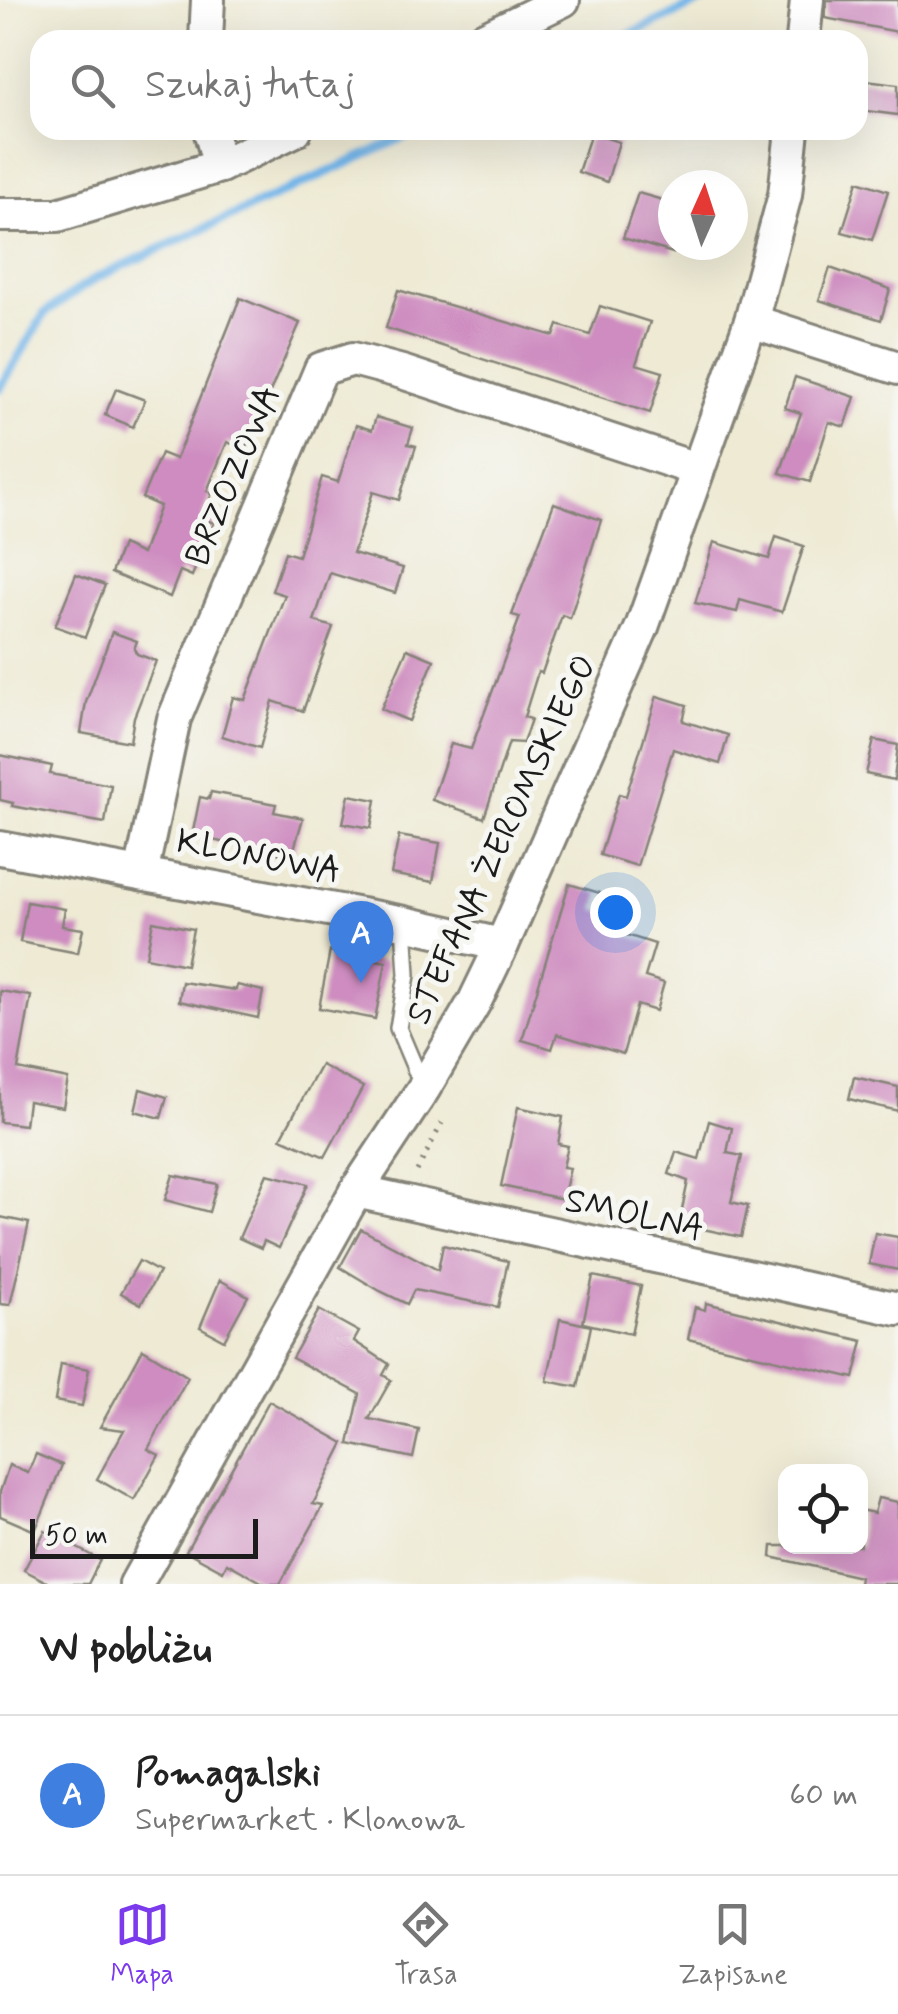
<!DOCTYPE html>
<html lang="pl">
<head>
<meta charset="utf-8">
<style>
  :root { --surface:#fff; --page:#f6f6f6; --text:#222; --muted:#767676; --line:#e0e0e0; --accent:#7c3aed }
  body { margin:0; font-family:Mynerve,sans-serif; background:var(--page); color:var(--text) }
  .controls { position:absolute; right:30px; bottom:30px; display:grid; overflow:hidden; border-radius:20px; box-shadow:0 10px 40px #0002 }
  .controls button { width:90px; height:90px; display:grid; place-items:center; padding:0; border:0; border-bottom:2px solid var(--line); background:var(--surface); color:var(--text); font:50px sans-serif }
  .compass { position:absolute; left:658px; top:170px; width:90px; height:90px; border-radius:50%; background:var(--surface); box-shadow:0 10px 40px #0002; rotate:3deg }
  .scale { position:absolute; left:30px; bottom:25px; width:228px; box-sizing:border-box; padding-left:10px; border:5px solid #1c1c1c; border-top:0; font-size:28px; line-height:35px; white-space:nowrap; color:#1c1c1c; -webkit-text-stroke:8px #f6f6f2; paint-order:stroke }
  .you { position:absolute; left:615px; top:912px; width:35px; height:35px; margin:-25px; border:8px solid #fff; border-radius:50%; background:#1a73e8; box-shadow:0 0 0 15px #1a73e833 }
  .badge { display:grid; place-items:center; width:65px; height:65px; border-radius:50%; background:var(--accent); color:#fff; font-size:32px; font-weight:700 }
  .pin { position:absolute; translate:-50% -82px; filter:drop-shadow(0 2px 5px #0008) }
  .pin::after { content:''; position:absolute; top:52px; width:35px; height:30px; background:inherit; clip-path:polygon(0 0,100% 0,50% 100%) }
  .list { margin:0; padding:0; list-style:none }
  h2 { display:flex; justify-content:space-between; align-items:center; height:130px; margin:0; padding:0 40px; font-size:42px }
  h2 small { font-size:32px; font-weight:400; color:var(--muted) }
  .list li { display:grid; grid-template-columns:65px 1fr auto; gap:30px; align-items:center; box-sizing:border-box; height:160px; padding:0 40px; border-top:2px solid var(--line) }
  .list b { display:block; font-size:38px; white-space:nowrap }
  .list p { margin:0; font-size:32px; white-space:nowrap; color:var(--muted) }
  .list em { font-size:32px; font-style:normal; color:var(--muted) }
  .icon { flex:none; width:55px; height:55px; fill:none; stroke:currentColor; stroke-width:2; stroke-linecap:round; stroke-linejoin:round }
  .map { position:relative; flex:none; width:898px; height:1584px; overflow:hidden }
  .search { position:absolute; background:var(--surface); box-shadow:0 10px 40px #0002; left:30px; right:30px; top:30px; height:110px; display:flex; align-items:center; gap:25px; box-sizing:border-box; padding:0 35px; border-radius:30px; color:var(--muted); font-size:38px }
  .sheet { height:290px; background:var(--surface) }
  nav { display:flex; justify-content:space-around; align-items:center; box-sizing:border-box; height:140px; border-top:2px solid var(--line); background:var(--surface); font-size:28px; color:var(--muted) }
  nav a { display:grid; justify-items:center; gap:5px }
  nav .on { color:var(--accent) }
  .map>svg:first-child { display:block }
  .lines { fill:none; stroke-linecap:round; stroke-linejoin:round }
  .stream { stroke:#74b6e9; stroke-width:9 }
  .building { fill:#ce8cc0 }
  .lane-casing { stroke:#858378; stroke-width:20 }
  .street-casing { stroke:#858378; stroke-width:38 }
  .path { stroke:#858378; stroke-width:5; stroke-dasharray:2.5 8; stroke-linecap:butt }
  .lane { stroke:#fff; stroke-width:15 }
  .street { stroke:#fff; stroke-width:32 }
  .labels { text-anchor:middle; stroke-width:10; stroke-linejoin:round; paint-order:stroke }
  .street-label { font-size:35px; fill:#1c1c1c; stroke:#f6f6f2 }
</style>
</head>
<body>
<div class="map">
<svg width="898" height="1584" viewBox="0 0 898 1584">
  <rect width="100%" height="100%" fill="#f6f6f2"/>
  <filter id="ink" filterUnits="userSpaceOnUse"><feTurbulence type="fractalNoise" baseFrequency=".01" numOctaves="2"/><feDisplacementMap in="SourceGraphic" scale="20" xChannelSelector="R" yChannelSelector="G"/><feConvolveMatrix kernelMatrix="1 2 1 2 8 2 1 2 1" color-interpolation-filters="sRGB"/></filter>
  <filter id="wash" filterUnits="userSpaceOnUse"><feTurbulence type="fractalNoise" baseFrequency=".0048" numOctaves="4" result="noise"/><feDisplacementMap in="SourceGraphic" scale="40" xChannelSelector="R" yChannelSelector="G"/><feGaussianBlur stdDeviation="2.25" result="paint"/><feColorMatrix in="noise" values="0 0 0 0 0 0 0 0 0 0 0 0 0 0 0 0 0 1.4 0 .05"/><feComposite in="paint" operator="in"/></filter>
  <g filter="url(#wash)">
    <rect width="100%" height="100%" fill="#eeead4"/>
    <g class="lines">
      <g class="stream">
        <path d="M617 40 705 0"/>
        <path d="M0 388 45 313 96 278 420 130"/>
      </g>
    </g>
    <g id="blocks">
      <g class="building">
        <path d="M827 0H898V32L825 18Z"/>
        <path d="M858 79 898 84V115L858 110Z"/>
        <path d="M591 133 619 142 607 182 578 172Z"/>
        <path d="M858 181 888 191 872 240 842 232Z"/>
        <path d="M638 193 673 203V253L623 238Z"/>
        <path d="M830 268 890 289 881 320 819 300Z"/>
        <path d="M398 290 554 336 558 325 590 335 600 306 650 322 636 364 663 372 650 413 386 328Z"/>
        <path d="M240 298 300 323 245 449 227 442 207 491 212 493 203 519 214 523 192 576 180 571 170 597 111 573 122 545 142 554 160 506 142 498 161 453 176 459Z"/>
        <path d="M795 377 855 397 845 427 829 422 810 482 780 473 801 413 785 408Z"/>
        <path d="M116 389 145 400 133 427 105 415Z"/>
        <path d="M376 417 413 428 408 444 416 446 399 500 373 492 353 553 403 568 395 593 330 573 314 621 333 627 303 711 273 701 260 748 222 736 233 697 245 700 285 595 272 591 285 552 298 556 322 477 338 482 356 425 372 430Z"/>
        <path d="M554 503 601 520 570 618 562 615 542 673 538 672 524 717 531 719 523 743 509 742 484 818 432 800 451 744 471 749 520 617 512 615Z"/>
        <path d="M776 537 804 546 782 612 740 600 737 612 695 603 714 542 769 559Z"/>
        <path d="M76 574 105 585 85 637 55 626Z"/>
        <path d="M112 632 137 641 134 649 137 654 156 661 134 717 130 742 81 733 86 702Z"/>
        <path d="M407 649 434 660 409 721 381 709Z"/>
        <path d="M657 696 687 705 683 721 728 735 720 764 673 749 637 866 600 855 619 794 626 796Z"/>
        <path d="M874 740 898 745 894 780 866 774Z"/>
        <path d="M0 755 52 766 50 774 111 785 105 823 12 806 13 803 0 800Z"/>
        <path d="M211 792 276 804 274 812 303 818 292 856 192 836 200 797 209 799Z"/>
        <path d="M349 795 376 800 371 828 343 823Z"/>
        <path d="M399 836 440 843 433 882 391 874Z"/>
        <path d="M569 884 600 893 595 909 622 917 617 932 655 944 645 977 664 983 656 1011 637 1005 623 1054 557 1034 552 1049 522 1040Z"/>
        <path d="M27 902 65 909 62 926 83 929 78 953 20 942Z"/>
        <path d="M153 921 193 929 186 965 146 957Z"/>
        <path d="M330 951 386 962 375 1019 319 1008Z"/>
        <path d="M182 982 236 990 237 985 263 991 258 1018 179 1001Z"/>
        <path d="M0 991 31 996 18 1069 68 1079 63 1107 28 1101 25 1125 0 1122Z"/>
        <path d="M321 1065 363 1087 325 1157 281 1138Z"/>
        <path d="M854 1077 898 1087V1111L849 1099Z"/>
        <path d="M140 1089 167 1097 161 1118 135 1111Z"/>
        <path d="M518 1107 563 1117 558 1144 568 1146 563 1167 570 1168 563 1199 501 1186Z"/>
        <path d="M709 1121 732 1128 727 1153 742 1156 731 1202 748 1206 741 1237 679 1224 688 1181 669 1174 676 1152 699 1159Z"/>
        <path d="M267 1174 308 1184 279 1248 264 1241 261 1248 239 1238Z"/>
        <path d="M173 1175 217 1184 209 1212 165 1200Z"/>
        <path d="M0 1217 29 1223 10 1305 0 1304Z"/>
        <path d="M361 1229 438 1270 443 1245 508 1261 498 1307 414 1290 407 1304 380 1291 340 1267Z"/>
        <path d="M875 1233 898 1237V1270L869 1264Z"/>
        <path d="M139 1261 159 1272 141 1304 121 1293Z"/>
        <path d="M593 1276 641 1286 631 1334 583 1323Z"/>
        <path d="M220 1280 248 1296 224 1340 200 1327Z"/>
        <path d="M706 1303 863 1341 854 1378 688 1339 695 1307 705 1310Z"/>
        <path d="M319 1310 359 1332 354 1341 389 1364 383 1375 391 1380 369 1419 419 1430 413 1458 349 1444 360 1394 292 1358Z"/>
        <path d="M560 1319 591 1326 578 1387 547 1381Z"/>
        <path d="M143 1349 188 1377 148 1449 159 1455 134 1500 97 1479 124 1430 100 1427Z"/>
        <path d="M61 1364 89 1369 82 1406 55 1401Z"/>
        <path d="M269 1401 344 1443 313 1504 323 1506 280 1584H265L227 1563 223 1571 186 1551Z"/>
        <path d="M36 1454 62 1465 35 1531 0 1516V1492L9 1465 28 1473Z"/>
        <path d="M878 1498 898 1502V1584H859L860 1577 771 1557 772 1546H860V1510L874 1513Z"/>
        <path d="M45 1531 100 1560 88 1584H51L24 1570Z"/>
      </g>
    </g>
  </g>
  <g filter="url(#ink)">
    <use href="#blocks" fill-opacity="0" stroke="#858378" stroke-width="2.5"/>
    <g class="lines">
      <defs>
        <path id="lane" d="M404 923 407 975 398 1028 423 1087"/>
        <g id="street">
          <path d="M206 40 208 0"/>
          <path d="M481 40 563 0"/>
          <path d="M803 40 807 0"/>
          <path d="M210 130 220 166"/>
          <path d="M0 215H58L220 166 295 130"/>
          <path d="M751 321 898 368"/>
          <path d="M0 848 404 923 502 945"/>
          <path d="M141 874 174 719 321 369 353 359 402 372 696 469"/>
          <path d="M356 1191 898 1309"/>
          <path d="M136 1584 356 1191 424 1088 475 1001 502 945 642 627 751 321 785 195 792 130"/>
        </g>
      </defs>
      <use href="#lane" class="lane-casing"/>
      <use href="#street" class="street-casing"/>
      <path class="path" d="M417 1171 442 1123"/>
      <use href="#lane" class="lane"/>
      <use href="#street" class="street"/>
    </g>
  </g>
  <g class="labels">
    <g class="street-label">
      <text transform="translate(232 475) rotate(-67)" y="12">BRZOZOWA</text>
      <text transform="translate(500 839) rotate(-65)" y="12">STEFANA ŻEROMSKIEGO</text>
      <text transform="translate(259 855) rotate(11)" y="12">KLONOWA</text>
      <text transform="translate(635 1213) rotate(12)" y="12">SMOLNA</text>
    </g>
  </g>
</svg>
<div class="controls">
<button><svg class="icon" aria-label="locate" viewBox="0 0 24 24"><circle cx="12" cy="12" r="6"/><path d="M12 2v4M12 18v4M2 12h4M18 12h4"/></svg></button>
</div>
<svg class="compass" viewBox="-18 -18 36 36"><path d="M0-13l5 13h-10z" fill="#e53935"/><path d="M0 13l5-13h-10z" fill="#767676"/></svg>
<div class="scale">50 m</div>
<div class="you"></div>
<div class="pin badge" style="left:361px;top:983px;background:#3f7fe0">A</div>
<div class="search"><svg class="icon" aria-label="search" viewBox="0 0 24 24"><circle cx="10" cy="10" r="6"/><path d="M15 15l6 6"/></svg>Szukaj tutaj</div>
</div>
<section class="sheet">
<h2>W pobliżu<small></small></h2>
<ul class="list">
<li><span class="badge" style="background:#3f7fe0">A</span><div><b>Pomagalski</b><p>Supermarket · Klonowa</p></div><em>60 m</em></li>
</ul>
</section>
<nav>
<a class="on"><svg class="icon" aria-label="map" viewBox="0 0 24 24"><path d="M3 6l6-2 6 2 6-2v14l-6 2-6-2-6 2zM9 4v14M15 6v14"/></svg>Mapa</a>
<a><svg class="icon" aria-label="directions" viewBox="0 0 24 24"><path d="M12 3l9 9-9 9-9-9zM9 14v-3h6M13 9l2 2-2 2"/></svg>Trasa</a>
<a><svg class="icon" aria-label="saved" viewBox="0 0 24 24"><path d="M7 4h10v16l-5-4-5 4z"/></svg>Zapisane</a>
</nav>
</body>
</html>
